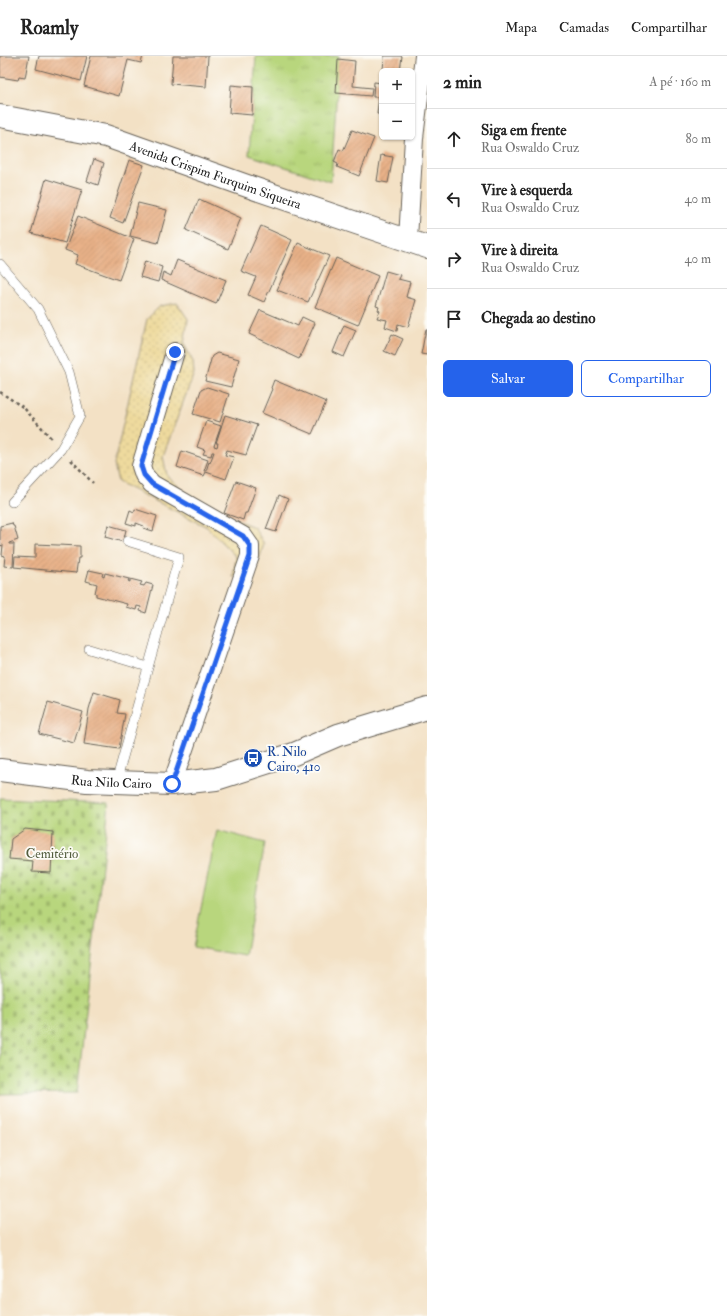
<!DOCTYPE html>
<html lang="pt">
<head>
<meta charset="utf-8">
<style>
  :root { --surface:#fff; --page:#f2f2f2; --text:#222; --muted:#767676; --line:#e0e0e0; --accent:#2563eb }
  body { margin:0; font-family:"IM FELL Double Pica",serif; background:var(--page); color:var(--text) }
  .controls { position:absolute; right:12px; top:12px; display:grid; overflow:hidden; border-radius:6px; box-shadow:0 1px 3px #0004 }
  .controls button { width:36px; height:36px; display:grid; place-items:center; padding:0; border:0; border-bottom:1px solid var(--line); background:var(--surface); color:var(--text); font:20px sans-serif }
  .stop { position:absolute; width:12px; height:12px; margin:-9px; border:3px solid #2563eb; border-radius:50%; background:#fff }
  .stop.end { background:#2563eb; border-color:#fff; box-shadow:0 1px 4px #0008 }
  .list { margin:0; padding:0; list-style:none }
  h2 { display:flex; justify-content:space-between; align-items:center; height:52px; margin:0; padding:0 16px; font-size:17px }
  h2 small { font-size:13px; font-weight:400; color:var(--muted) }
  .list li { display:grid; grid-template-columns:26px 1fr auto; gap:12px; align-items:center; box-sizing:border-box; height:60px; padding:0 16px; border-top:1px solid var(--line) }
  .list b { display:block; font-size:15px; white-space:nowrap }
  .list p { margin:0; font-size:13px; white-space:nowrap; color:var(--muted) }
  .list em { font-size:13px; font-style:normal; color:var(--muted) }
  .actions { display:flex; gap:8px; padding:12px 16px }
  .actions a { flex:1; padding:9px 0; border:1px solid var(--accent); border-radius:6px; text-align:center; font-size:14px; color:var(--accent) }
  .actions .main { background:var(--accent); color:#fff }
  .icon { flex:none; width:22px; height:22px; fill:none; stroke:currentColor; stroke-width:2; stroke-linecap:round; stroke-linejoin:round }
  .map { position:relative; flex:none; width:427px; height:1260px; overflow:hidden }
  header { display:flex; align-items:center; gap:24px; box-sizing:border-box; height:56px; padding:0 20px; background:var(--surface); border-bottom:1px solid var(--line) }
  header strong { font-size:19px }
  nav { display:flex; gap:22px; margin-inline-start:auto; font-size:14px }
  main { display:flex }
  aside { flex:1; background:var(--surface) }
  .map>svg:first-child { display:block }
  .grass { fill:url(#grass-tufts); stroke:#6a794c }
  .sand { fill:url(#sand-dots); stroke:#857b5d }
  .cemetery { fill:url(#cemetery-stones); stroke:#6a794c }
  .pitch { fill:#b8d67d; stroke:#6a794c }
  .building { fill:url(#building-hatch) }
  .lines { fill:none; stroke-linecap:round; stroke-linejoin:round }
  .lane-casing { stroke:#676157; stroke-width:10 }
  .street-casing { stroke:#676157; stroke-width:20 }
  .secondary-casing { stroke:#676157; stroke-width:24 }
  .path { stroke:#676157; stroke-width:2.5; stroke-dasharray:3 3; stroke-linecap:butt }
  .lane { stroke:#fff; stroke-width:9 }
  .street { stroke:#fff; stroke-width:18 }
  .secondary { stroke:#fff; stroke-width:22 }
  .route { stroke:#2563eb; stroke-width:5 }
  .labels { text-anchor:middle; stroke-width:3.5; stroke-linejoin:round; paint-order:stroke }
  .street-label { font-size:13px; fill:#1c1c1c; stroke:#fdfcf7 }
  .transit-label { font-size:13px; fill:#164399; stroke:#fdfcf7; text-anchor:start }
  .park-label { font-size:13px; fill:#535d3e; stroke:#fdfcf7 }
</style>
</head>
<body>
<header>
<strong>Roamly</strong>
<nav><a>Mapa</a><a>Camadas</a><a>Compartilhar</a></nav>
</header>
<main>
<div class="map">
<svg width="427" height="1260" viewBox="0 0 427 1260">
  <defs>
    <pattern id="grass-tufts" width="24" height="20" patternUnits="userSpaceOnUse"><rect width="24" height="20" fill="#b8d67d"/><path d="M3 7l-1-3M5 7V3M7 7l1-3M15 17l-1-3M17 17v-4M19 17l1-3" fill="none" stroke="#9eb76b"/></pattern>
    <pattern id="sand-dots" width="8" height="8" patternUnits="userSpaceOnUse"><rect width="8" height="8" fill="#eeda9e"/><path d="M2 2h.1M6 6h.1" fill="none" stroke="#ccba88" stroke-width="1.8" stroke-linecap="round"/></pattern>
    <pattern id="cemetery-stones" width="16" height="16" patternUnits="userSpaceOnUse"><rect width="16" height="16" fill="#b8d67d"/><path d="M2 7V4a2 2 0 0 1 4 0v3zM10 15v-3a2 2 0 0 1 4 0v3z" fill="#9eb76b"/></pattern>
    <pattern id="building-hatch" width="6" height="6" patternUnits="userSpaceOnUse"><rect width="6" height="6" fill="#e8b188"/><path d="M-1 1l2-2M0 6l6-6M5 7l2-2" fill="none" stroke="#c69875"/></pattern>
  </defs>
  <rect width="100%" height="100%" fill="#fdfcf7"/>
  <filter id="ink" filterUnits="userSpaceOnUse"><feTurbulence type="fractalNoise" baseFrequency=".025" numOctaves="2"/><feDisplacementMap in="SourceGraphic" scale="8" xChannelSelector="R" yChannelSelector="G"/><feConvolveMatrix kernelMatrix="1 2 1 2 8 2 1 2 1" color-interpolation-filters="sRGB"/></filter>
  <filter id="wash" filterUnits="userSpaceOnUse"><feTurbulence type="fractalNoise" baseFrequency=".012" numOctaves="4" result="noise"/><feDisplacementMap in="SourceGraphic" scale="16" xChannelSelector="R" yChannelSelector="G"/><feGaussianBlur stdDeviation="0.9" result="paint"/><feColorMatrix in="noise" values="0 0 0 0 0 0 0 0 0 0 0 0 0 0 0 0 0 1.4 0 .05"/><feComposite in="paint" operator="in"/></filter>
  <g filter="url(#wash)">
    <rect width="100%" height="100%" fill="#f3e1c5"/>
    <path class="grass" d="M256 0H339L331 126 249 99Z"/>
    <path class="sand" d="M177 247 188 263 184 288 193 306 194 317 163 400 167 420 190 440 219 457 254 471 264 488C258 507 256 519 233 521L236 501 207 471 118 426 114 408 147 263 160 250Z"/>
    <path class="cemetery" d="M0 742 109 747 77 1037 0 1038Z"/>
    <path class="pitch" d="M217 774 265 787 245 900 193 891Z"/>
    <g id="blocks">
      <g class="building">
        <path d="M0 0H29L25 22 19 21 18 24 0 21Z"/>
        <path d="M39 0H87L81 25 36 13Z"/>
        <path d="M91 0H143L141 7 128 4 119 40 84 30Z"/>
        <path d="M173 0H208L206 31 171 28Z"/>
        <path d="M384 0H402L400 15H383Z"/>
        <path d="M338 3 355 5 353 30 372 32 371 40 336 37Z"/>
        <path d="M374 26 382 27V58H377L379 41H373Z"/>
        <path d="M231 29 253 31 252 59 229 57Z"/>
        <path d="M352 74 374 82 359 120 337 111 338 108 334 106 339 93 343 95Z"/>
        <path d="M381 99 393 101 388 127 377 125Z"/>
        <path d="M94 103 104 107 98 129 87 125Z"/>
        <path d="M129 104 144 109 123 167 110 162Z"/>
        <path d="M46 123 82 134 65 187 31 177Z"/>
        <path d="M199 143 241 162 228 193 186 174Z"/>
        <path d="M138 147 167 154 158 187 130 180Z"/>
        <path d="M78 160 134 183 119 224 75 208 78 199 65 194Z"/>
        <path d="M261 170 292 184 264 246 248 239 256 221 241 215Z"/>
        <path d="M298 187 329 200 308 246 277 234Z"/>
        <path d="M336 202 378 220 358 269 315 251Z"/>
        <path d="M177 204 226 224 216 248 161 224 163 216 171 220Z"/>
        <path d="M145 205 162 211 158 226 140 221Z"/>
        <path d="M386 215 400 219 398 223 410 226 406 241 416 244 408 271 398 268 397 275 385 271 387 264 377 262 380 255 378 254 379 251 376 250Z"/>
        <path d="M260 254 298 270 302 261 315 267 299 303 286 297 287 296 249 278Z"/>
        <path d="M344 269 356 274 344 301 333 296Z"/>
        <path d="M426 273H427V299L421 298Z"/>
        <path d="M392 278 403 283 395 300 384 295Z"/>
        <path d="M217 297 239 303 231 331 205 325 212 300Z"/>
        <path d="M274 324 326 346 312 378 262 357 272 333 271 332Z"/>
        <path d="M207 331 229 338 220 366 193 358 201 334Z"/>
        <path d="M225 359 257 369 246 399 227 394 225 399 234 401 226 423 206 416 204 420 177 411 182 395 208 404 204 415H206L209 406 210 407 214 396H212L211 400 203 398 205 394 197 391 206 365 221 370 214 390 217 391 218 387H216Z"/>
        <path d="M236 425 256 432 247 457H245L243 464 224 457Z"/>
        <path d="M279 439 288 443 276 476 266 473Z"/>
        <path d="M135 453 157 460 153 475 143 472 144 470 136 467V470L126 467 130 454 134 456Z"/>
        <path d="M12 467 13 470H14L18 484 9 487V488H14L13 511 4 510 5 500 2 499 3 489 0 490V470Z"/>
        <path d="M108 469 126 474 123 486 105 481Z"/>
        <path d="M35 488 80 490V502H78L76 517 14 511 15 501 35 502Z"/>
        <path d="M89 514 103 517 102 520 104 521 105 517 129 523 128 525 130 526V523L142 526 140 529 144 530 146 527 153 529 146 557 140 555 141 551 137 550 136 554 126 551 127 548 96 540V537H95L97 528 86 525Z"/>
        <path d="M94 636 120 644 117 657 125 658 119 693 84 688 89 653Z"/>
        <path d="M48 646 83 656 74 687 39 678Z"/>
        <path d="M25 773 53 776 51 817 32 816 33 805 9 803 11 783Z"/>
      </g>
    </g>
  </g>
  <g filter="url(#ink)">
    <use href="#blocks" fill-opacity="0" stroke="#676157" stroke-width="1"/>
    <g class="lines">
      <defs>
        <g id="lane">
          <path d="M0 208 38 253 69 316 80 360 61 393 12 446"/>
          <path d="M89 593 148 611"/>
          <path d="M116 726 179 501 127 485"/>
        </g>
        <g id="street">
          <path d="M408 183 414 82 424 0"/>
          <path d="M172 728 250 500V490L243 480 152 428 144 419 141 410 175 296"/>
        </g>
        <g id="secondary">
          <path id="s1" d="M0 60 106 80 250 131 427 191"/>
          <path id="s2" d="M0 714 87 725 172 728 216 723 294 698 338 679 427 652"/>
        </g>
      </defs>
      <use href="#lane" class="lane-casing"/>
      <use href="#street" class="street-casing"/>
      <use href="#secondary" class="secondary-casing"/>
      <g class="path">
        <path d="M0 336 24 352 51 382"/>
        <path d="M71 404 93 427"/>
      </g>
      <use href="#lane" class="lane"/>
      <use href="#street" class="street"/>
      <use href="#secondary" class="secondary"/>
    </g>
  </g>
  <g class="lines" filter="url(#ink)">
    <path class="route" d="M172 728 250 500V490L243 480 152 428 144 419 141 410 175 296"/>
  </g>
  <defs>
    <symbol id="bus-disc" viewBox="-11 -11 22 22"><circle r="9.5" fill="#1a4fb4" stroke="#fdfcf7"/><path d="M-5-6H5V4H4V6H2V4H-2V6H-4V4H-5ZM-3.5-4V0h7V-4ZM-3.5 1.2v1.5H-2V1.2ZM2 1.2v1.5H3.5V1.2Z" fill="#fff"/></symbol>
  </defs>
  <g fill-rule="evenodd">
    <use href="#bus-disc" x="242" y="691" width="22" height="22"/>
  </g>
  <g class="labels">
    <g class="street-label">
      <text dy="5" stroke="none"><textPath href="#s1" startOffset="224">Avenida Crispim Furquim Siqueira</textPath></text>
      <text dy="5" stroke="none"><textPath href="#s2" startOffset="112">Rua Nilo Cairo</textPath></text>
    </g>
    <g class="transit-label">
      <text x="267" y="700">R. Nilo<tspan x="267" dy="15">Cairo, 410</tspan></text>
    </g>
    <g class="park-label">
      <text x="52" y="802">Cemitério</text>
    </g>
  </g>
</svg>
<div class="controls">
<button>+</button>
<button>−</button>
</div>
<div class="stop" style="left:172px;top:728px"></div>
<div class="stop end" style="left:175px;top:296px"></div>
</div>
<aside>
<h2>2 min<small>A pé · 160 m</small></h2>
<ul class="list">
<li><svg class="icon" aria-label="ahead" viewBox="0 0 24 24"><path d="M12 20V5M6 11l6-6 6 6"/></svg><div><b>Siga em frente</b><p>Rua Oswaldo Cruz</p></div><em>80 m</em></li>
<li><svg class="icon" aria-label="left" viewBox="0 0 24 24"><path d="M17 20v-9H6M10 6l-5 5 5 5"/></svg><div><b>Vire à esquerda</b><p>Rua Oswaldo Cruz</p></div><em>40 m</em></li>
<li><svg class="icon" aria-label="right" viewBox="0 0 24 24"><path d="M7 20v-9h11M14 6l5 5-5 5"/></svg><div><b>Vire à direita</b><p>Rua Oswaldo Cruz</p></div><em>40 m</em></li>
<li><svg class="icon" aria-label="arrive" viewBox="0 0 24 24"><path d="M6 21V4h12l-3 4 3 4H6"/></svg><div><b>Chegada ao destino</b></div></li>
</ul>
<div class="actions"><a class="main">Salvar</a><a>Compartilhar</a></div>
</aside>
</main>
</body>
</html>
